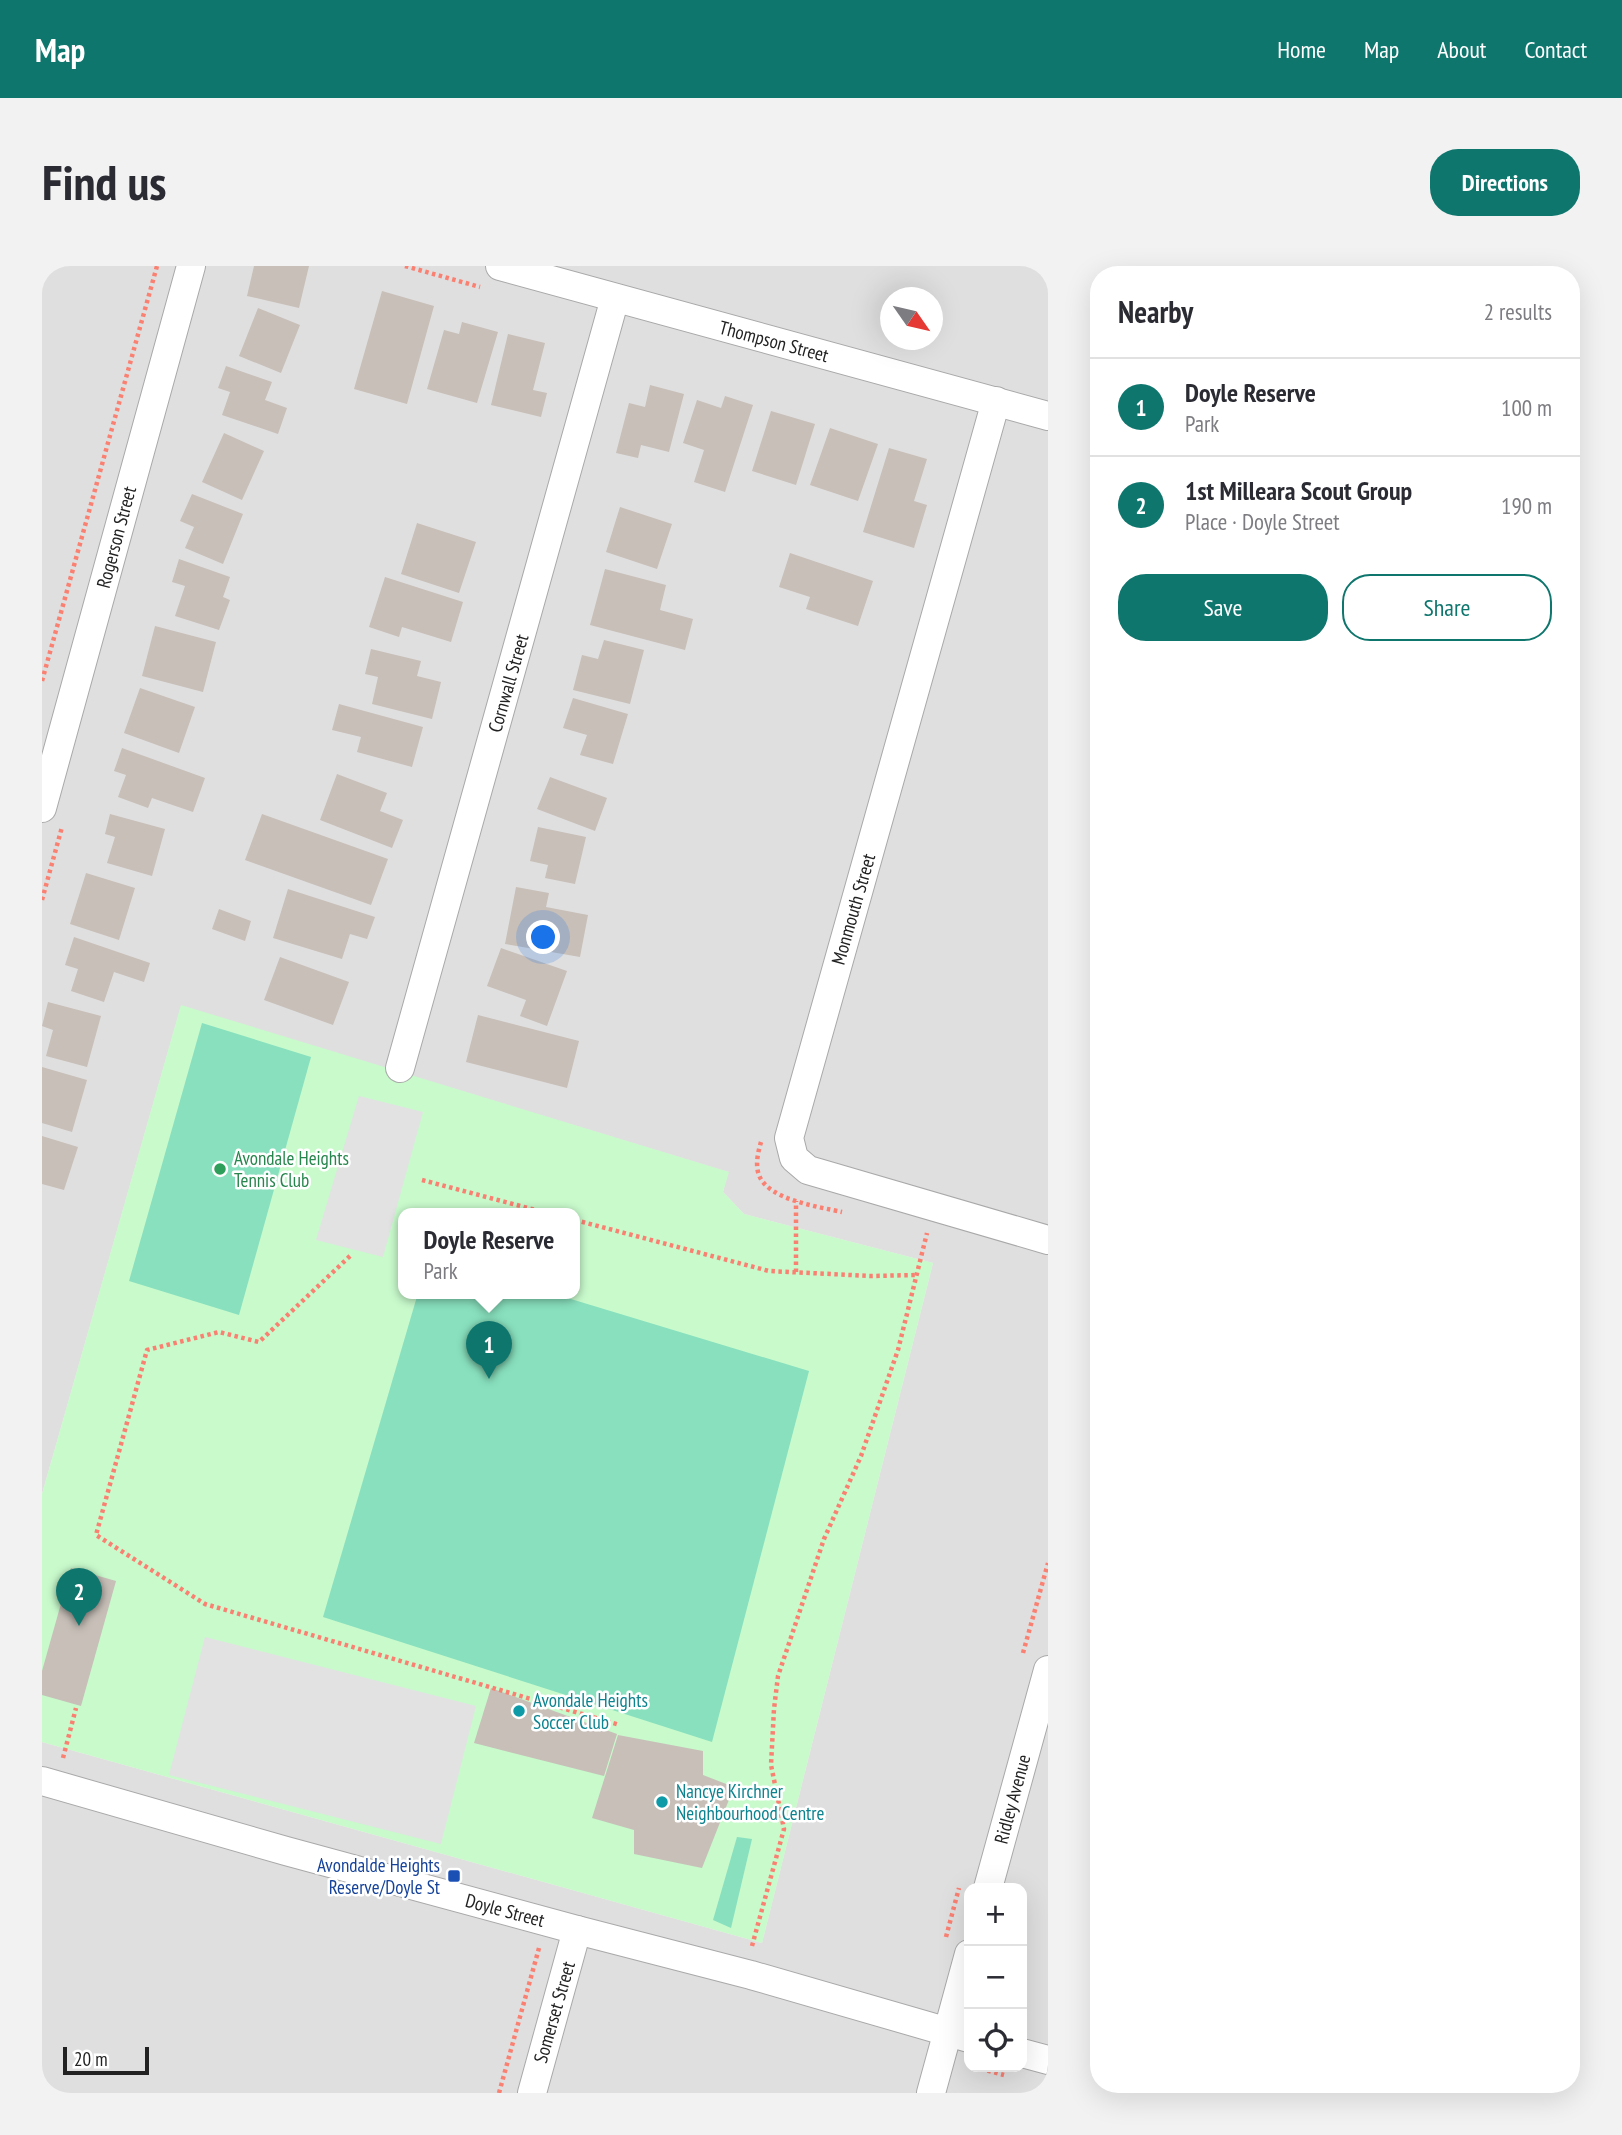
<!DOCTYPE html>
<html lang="en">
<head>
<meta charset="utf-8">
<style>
  :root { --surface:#fff; --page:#f2f2f3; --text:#2b2b33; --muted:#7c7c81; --line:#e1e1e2; --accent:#0f766e }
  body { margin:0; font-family:"PT Sans Narrow",sans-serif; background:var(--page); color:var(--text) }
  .controls { position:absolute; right:21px; bottom:21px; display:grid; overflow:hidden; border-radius:14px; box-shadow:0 7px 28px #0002 }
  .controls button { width:63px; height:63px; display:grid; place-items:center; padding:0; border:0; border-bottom:2px solid var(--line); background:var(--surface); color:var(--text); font:35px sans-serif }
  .compass { position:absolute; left:838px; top:21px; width:63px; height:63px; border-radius:50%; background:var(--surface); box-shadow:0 7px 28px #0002; rotate:124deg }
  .scale { position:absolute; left:21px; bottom:18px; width:86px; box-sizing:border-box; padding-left:7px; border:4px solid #222; border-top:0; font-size:19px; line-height:24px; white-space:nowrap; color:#222; -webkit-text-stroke:5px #fff; paint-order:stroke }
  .you { position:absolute; left:502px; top:672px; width:24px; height:24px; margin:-18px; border:5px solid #fff; border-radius:50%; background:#1a73e8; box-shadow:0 0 0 10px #1a73e833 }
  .badge { display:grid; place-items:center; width:46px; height:46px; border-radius:50%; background:var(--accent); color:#fff; font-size:23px; font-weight:700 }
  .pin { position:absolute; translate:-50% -58px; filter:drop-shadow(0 2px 4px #0008) }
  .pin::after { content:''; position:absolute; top:37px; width:24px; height:21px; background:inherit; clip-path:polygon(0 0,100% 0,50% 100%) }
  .popup { position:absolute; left:356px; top:942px; width:182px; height:91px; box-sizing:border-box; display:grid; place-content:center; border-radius:14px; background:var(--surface); filter:drop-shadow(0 2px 5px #0005); font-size:23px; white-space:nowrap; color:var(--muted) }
  .popup b { font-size:26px; color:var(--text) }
  .popup::after { content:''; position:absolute; left:50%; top:100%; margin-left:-14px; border:14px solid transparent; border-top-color:var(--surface) }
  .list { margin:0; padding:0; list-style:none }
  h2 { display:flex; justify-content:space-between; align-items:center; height:91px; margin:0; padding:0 28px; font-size:30px }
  h2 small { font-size:23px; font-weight:400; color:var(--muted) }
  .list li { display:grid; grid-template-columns:46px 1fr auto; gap:21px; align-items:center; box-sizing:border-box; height:98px; padding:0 28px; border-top:2px solid var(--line) }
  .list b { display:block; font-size:26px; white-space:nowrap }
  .list p { margin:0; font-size:23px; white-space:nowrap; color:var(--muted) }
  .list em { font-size:23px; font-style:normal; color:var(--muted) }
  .actions { display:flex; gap:14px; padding:21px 28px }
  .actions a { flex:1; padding:16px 0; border:2px solid var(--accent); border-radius:28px; text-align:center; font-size:24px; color:var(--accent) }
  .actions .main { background:var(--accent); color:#fff }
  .icon { flex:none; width:38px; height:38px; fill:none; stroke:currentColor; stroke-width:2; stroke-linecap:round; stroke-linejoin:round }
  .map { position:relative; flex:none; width:1006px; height:1827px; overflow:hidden; border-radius:28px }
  header { display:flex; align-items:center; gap:42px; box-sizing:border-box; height:98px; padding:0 35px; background:var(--accent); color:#fff }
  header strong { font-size:33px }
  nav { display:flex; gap:38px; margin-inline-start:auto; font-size:24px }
  .intro { display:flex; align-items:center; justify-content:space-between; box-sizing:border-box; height:168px; padding:0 42px }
  h1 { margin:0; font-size:49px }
  .button { padding:18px 32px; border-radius:28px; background:var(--accent); color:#fff; font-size:24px; font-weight:700 }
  main { display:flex; gap:42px; padding:0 42px }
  aside { flex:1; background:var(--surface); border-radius:28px; box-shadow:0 7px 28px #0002 }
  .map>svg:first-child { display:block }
  .residential { fill:#e0dfdf; fill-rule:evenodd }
  .park { fill:#c8facc; fill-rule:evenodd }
  .pitch { fill:#88e0be }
  .parking { fill:#e2e2e2 }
  .building { fill:#c7bfb8 }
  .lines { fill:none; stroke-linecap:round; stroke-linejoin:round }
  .street-casing { stroke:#a9a9a9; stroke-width:30 }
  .path { stroke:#fa8072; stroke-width:4.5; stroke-dasharray:3.5 3.5; stroke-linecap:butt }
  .street { stroke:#fff; stroke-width:28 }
  .leisure-dot { fill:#2e9e5b; stroke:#fff; stroke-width:2.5 }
  .culture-dot { fill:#0f9aa8; stroke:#fff; stroke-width:2.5 }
  .transit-dot { fill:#1a4fb4; stroke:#fff; stroke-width:2.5 }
  .labels { text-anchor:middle; stroke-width:5; stroke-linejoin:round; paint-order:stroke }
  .street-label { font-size:19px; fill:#222; stroke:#fff }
  .leisure-label { font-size:19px; fill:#27864d; stroke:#fff; text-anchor:start }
  .culture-label { font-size:19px; fill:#0d838f; stroke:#fff; text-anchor:start }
  .transit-label { font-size:19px; fill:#164399; stroke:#fff; text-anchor:end }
</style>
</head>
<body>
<header>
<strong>Map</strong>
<nav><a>Home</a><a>Map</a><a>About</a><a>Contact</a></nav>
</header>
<div class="intro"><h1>Find us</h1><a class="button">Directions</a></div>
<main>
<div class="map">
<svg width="1006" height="1827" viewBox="0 0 1006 1827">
  <rect width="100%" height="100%" fill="#f2efe9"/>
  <path class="residential" d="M0 0H1006V1827H0V1476L720 1677 891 997 702 948 681 926 686 906 139 740 0 1228ZM848 32H890V74H848ZM927 1622H980V1801H927Z"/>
  <path class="park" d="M139 739 687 906 681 926 702 948 891 997 720 1677 0 1476V1228ZM361 947H533V1027H361Z"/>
  <g class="pitch">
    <path d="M160 757 269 791 197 1049 87 1015Z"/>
    <path d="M376 1027H509L767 1105 670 1476 281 1351Z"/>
    <path d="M695 1571 710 1573 689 1662 671 1654Z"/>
  </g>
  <g class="parking">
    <path d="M317 830 381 846 341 991 274 974Z"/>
    <path d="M163 1371 434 1440 399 1578 127 1509Z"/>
  </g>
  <g class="building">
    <path d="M212 0H267L257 42 205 30Z"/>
    <path d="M340 25 392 40 365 138 312 123Z"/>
    <path d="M216 42 258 59 239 107 197 90Z"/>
    <path d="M420 56 456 66 435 137 385 123 402 64 417 68Z"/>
    <path d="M466 68 503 77 491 124 505 127 499 151 449 139Z"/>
    <path d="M184 100 230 116 223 134 245 142 236 168 180 149 188 126 176 122Z"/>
    <path d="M608 119 642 128 627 186 599 179 596 192 574 187 587 137 603 141Z"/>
    <path d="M683 130 711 139 683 226 652 216 662 184 641 177 655 134 679 142Z"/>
    <path d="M729 145 773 158 754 219 710 205Z"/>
    <path d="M788 162 836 178 816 235 768 219Z"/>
    <path d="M182 167 222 185 200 234 160 216Z"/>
    <path d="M847 182 885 193 872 235 885 239 872 282 821 266Z"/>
    <path d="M150 228 201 248 181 298 143 282 152 261 138 255Z"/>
    <path d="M578 241 630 258 615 303 564 286Z"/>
    <path d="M375 257 434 276 417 327 359 308Z"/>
    <path d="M748 287 831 315 816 360 764 343 768 331 737 321Z"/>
    <path d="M137 293 188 311 181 331 188 334 177 364 133 350 143 320 130 316Z"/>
    <path d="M563 303 624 319 618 344 651 353 643 384 548 359Z"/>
    <path d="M343 311 421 336 409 376 360 361 357 371 327 361Z"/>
    <path d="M113 360 174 376 161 426 100 410Z"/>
    <path d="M562 374 602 384 588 438 531 424 540 389 556 393Z"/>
    <path d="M329 383 379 395 375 410 399 416 390 453 330 438 336 411 323 408Z"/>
    <path d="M98 422 153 441 137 487 82 467Z"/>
    <path d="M531 432 586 448 571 498 538 489 545 469 521 462Z"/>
    <path d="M297 438 381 461 370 501 315 486 319 471 290 464Z"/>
    <path d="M80 482 163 512 151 546 110 532 106 542 76 531 84 509 72 505Z"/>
    <path d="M295 508 345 527 338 545 361 554 350 582 278 554Z"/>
    <path d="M508 511 565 532 553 565 495 543Z"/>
    <path d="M68 548 123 563 110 610 65 597 73 571 63 568Z"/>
    <path d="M220 548 346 593 329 639 203 594Z"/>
    <path d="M496 561 544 571 533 618 503 612 506 599 488 595Z"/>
    <path d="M44 607 93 622 77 674 28 658Z"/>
    <path d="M474 621 507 627 504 641 546 649 538 691 463 678Z"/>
    <path d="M246 623 333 651 325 673 308 668 300 693 231 672Z"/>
    <path d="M177 643 209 655 203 675 170 663Z"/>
    <path d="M32 671 108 697 102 716 72 706 62 736 29 725 36 703 23 699Z"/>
    <path d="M459 682 525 705 505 760 478 750 484 734 445 720Z"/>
    <path d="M238 691 307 716 291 759 222 734Z"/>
    <path d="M6 736 59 750 45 801 4 790 11 764 0 760Z"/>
    <path d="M436 749 537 775 525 822 424 796Z"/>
    <path d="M0 801 45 814 30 866 0 857Z"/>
    <path d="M0 870 36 881 22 924 0 918Z"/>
    <path d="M29 1302 74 1315 39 1440 0 1429V1405Z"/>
    <path d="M449 1422 575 1468 562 1510 432 1477Z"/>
    <path d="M576 1469 661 1485V1509L692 1521 660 1602 592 1588V1564L550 1552Z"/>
  </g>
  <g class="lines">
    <defs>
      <g id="street">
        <path d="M458 0 1006 150"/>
        <path d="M954 135 747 872 752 892 766 904 1006 974"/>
        <path d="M0 542 149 0"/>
        <path d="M358 802 573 32"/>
        <path d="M0 1515 244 1585 535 1664 709 1709 927 1772"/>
        <path d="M946 1622 1006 1404"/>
        <path d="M980 1787 1006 1794"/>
        <path d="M490 1827 535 1664"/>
        <path d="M889 1827 927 1688"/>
      </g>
    </defs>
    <use href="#street" class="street-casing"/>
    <g class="path">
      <path d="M363 0 438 21"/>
      <path d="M0 415 115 0"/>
      <path d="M0 634 20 561"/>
      <path d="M719 876C716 886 713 899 717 909 726 934 778 941 800 946"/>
      <path d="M380 914 505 947"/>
      <path d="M533 954 727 1005 829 1010 875 1009"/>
      <path d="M308 990 217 1076 177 1066 105 1084 54 1269 163 1338 578 1459"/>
      <path d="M754 1006V935"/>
      <path d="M981 1387 1006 1297"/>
      <path d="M21 1492 34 1442"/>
      <path d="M904 1671 917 1622"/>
      <path d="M710 1680 742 1563 729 1499 732 1443 736 1410 782 1273 819 1190 856 1084 885 967"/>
      <path d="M932 1801 962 1809"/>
      <path d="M457 1827 497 1682"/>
    </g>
    <use href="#street" class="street"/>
  </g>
  <circle class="leisure-dot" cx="178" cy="903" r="7"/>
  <g class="culture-dot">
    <circle cx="477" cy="1445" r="7"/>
    <circle cx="620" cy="1536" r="7"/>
  </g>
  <rect class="transit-dot" x="405" y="1603" width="14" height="14" rx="3.5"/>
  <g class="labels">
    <g class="street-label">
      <text transform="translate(732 75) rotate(15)" y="7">Thompson Street</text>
      <text transform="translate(74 271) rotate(-75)" y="7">Rogerson Street</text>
      <text transform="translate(466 417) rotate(-74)" y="7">Cornwall Street</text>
      <text transform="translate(811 643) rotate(-74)" y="7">Monmouth Street</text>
      <text transform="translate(970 1533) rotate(-75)" y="7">Ridley Avenue</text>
      <text transform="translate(463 1644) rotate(15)" y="7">Doyle Street</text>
      <text transform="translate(512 1746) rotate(-74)" y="7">Somerset Street</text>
    </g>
    <g class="leisure-label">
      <text x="192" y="899">Avondale Heights<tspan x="192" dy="22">Tennis Club</tspan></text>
    </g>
    <g class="culture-label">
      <text x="491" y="1441">Avondale Heights<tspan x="491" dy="22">Soccer Club</tspan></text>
      <text x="634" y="1532">Nancye Kirchner<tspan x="634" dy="22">Neighbourhood Centre</tspan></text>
    </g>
    <g class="transit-label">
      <text x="398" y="1606">Avondalde Heights<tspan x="398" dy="22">Reserve/Doyle St</tspan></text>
    </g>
  </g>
</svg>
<div class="controls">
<button>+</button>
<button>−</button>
<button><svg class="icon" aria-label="locate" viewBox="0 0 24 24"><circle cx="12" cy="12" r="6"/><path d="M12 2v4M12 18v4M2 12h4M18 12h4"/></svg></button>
</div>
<svg class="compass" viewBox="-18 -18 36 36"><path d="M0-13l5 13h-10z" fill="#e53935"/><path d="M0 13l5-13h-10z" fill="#7c7c81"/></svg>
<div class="scale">20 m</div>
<div class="you"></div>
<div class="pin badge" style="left:447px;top:1113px">1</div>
<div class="popup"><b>Doyle Reserve</b>Park</div>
<div class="pin badge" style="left:37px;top:1360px">2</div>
</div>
<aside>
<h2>Nearby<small>2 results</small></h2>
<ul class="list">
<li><span class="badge">1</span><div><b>Doyle Reserve</b><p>Park</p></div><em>100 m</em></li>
<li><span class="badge">2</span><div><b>1st Milleara Scout Group</b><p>Place · Doyle Street</p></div><em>190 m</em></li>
</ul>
<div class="actions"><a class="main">Save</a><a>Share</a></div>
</aside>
</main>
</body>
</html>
